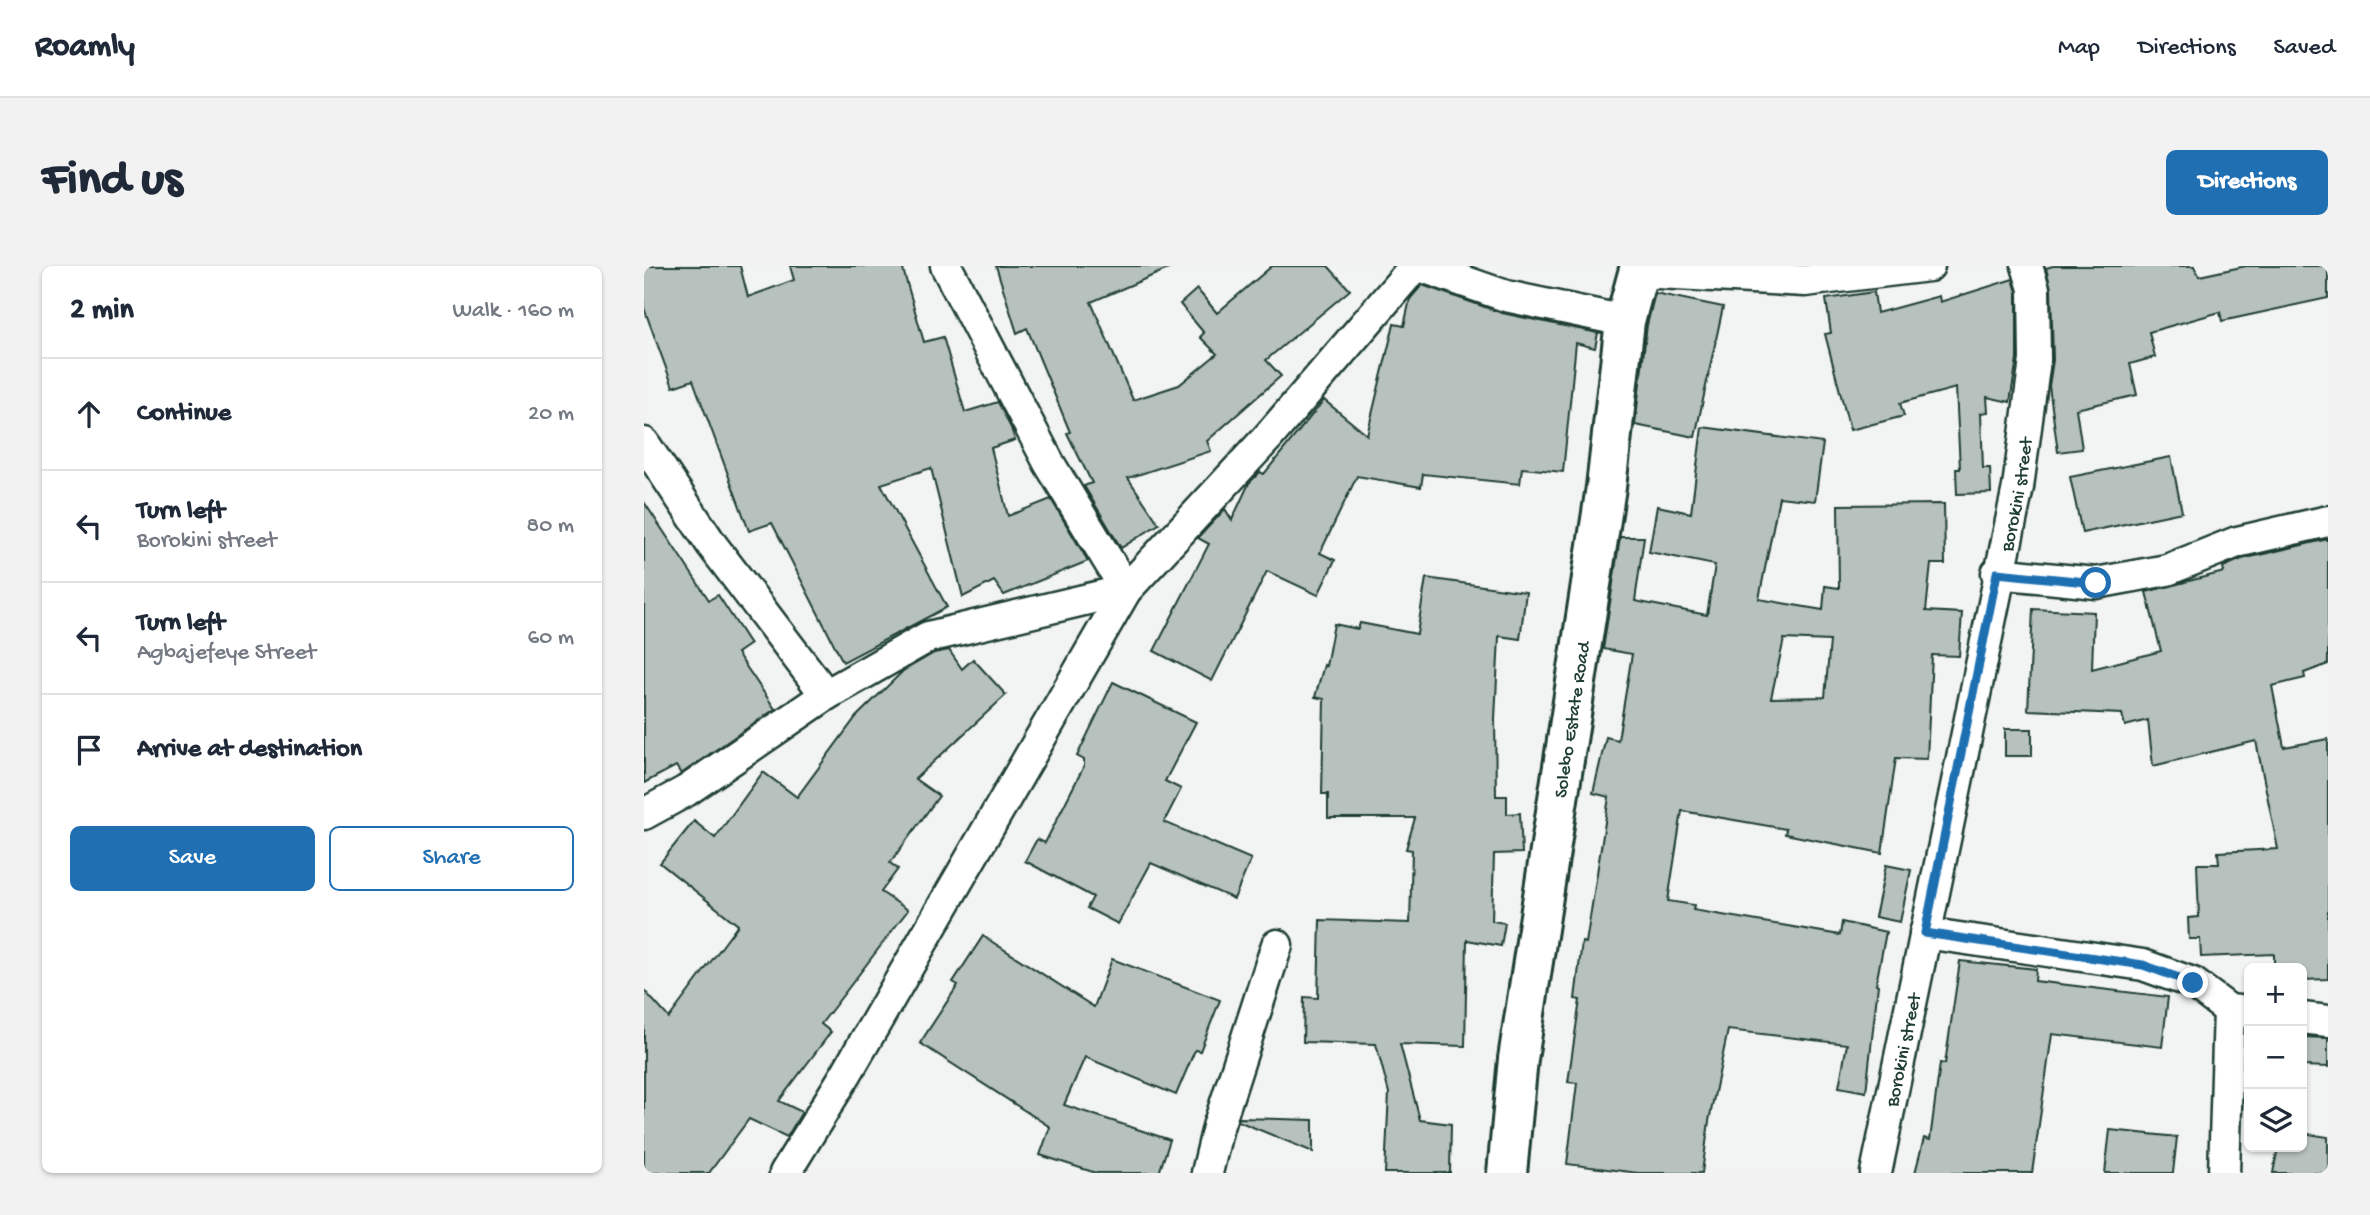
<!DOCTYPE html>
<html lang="en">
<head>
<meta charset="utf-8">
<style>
  :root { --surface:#fff; --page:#f2f2f3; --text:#1f2937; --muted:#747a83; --line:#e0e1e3; --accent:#1f6fb2 }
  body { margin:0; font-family:"Gochi Hand",sans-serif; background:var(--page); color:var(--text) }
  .controls { position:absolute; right:21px; bottom:21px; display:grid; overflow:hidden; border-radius:10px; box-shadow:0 2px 5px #0004 }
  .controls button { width:63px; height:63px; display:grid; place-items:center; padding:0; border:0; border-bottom:2px solid var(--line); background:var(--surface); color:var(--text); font:35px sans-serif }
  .stop { position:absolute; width:21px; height:21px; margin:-16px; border:5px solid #1f6fb2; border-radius:50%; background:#fff }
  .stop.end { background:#1f6fb2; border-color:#fff; box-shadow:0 2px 7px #0008 }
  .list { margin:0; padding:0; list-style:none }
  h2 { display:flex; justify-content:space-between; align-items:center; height:91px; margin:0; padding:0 28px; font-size:30px }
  h2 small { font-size:23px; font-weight:400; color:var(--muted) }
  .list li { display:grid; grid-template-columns:46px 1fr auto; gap:21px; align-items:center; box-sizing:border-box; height:112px; padding:0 28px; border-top:2px solid var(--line) }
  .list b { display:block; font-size:26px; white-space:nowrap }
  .list p { margin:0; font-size:23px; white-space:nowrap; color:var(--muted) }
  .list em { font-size:23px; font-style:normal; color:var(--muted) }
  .actions { display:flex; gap:14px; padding:21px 28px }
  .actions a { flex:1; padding:16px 0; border:2px solid var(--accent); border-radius:10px; text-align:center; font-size:24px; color:var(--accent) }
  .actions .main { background:var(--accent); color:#fff }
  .icon { flex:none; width:38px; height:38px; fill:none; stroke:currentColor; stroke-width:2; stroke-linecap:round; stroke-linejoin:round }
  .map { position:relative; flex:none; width:1684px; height:907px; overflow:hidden; border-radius:10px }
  header { display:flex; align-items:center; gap:42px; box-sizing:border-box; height:98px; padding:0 35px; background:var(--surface); border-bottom:2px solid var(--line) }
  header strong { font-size:33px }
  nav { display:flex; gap:38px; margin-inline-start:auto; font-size:24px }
  .intro { display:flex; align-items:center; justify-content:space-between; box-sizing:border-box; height:168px; padding:0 42px }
  h1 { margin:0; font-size:49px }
  .button { padding:18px 32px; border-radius:10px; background:var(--accent); color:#fff; font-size:24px; font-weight:700 }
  main { display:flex; gap:42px; padding:0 42px }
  aside { flex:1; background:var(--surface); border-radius:10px; box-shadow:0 2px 5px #0004 }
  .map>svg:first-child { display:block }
  .building { fill:#b7c1bd; stroke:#1f3d34; stroke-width:2; fill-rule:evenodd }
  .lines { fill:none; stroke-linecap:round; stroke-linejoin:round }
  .street-casing { stroke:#1f3d34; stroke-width:35 }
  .secondary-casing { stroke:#1f3d34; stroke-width:44 }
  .street { stroke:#fff; stroke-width:30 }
  .secondary { stroke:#fff; stroke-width:38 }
  .route { stroke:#1f6fb2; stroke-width:9 }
  .labels { text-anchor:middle; stroke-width:5; stroke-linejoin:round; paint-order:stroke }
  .street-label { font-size:19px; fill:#1f3d34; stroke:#fff }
</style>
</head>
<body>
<header>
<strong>Roamly</strong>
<nav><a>Map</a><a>Directions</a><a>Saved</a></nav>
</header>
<div class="intro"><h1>Find us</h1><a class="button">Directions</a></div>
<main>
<aside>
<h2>2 min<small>Walk · 160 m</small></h2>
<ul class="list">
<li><svg class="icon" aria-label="ahead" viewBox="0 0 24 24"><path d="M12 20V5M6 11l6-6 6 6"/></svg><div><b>Continue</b></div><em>20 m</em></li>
<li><svg class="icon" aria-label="left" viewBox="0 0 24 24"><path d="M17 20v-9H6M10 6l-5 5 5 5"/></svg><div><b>Turn left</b><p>Borokini street</p></div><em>80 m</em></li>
<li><svg class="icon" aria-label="left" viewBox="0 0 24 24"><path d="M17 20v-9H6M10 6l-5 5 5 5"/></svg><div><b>Turn left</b><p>Agbajefeye Street</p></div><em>60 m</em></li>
<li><svg class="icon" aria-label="arrive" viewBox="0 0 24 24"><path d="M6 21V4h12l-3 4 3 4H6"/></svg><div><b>Arrive at destination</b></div></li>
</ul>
<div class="actions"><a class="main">Save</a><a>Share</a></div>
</aside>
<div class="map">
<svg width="1684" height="907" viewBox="0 0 1684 907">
  <rect width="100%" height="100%" fill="#f2f3f3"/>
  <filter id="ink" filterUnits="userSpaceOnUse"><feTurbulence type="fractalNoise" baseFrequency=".0143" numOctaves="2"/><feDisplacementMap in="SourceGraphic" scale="14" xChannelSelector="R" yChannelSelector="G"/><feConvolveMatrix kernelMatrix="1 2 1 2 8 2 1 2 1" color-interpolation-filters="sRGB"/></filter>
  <g filter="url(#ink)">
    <g class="building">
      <path d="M0 0H96L104 31 150 14 146 0H258L280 76 299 71 321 146 354 136 367 162 371 174 347 182 364 250 407 233 444 295 360 329 350 315 319 331 287 202 237 218 303 341 199 396 128 257 105 265 49 114 29 121 0 42Z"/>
      <path d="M352 0H531L447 36 489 134 535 119 573 88 556 71 560 67 536 38 553 23 573 47 628 0H684L706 24 622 94 637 110 563 175 567 185 484 212 515 258 477 282 440 220 448 217 423 167 426 166 383 62 373 67Z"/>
      <path d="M1409 0H1550L1555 10 1602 0H1684V32L1578 55 1576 46 1505 66 1511 91 1486 98 1493 129 1432 143 1438 183 1414 186 1405 120 1409 94 1407 23 1402 2Z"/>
      <path d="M1369 13 1373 26V93L1366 136 1343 131 1344 146 1337 147 1339 202H1346L1347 227 1313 228 1312 203H1316L1312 122 1256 137 1260 150 1206 164 1181 68 1187 67 1182 33 1230 26 1233 47 1295 30 1296 36Z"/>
      <path d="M778 19 858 47 954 67 951 82 932 77 919 206 878 202 876 218 779 208 777 221 713 210 676 287 691 294 674 329 623 305 568 415 510 385 565 278 554 272 581 243 588 254 605 217 616 206 620 208 680 134 723 169 750 58 760 60 766 33Z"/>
      <path d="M1011 27 1079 41 1051 171 991 159 1003 59Z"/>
      <path d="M1058 161 1179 177 1171 235 1135 231 1115 333 1179 344 1181 320 1195 322 1194 239 1300 238 1301 298H1287L1282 345 1318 347 1315 390 1288 389 1283 493 1252 492 1238 587 1141 568 1142 563 1038 545 1024 635 1050 639 1049 644 1196 669 1198 656 1242 666 1232 718 1234 719 1222 826 1195 821 1203 778 1084 764 1065 855 1058 907H994L923 898 933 817 924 816 936 734 931 733 938 676 942 677 965 531 949 527 962 471 974 474 988 388 959 383 976 271H1000L991 335 1063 349 1071 299 1005 286 1013 240 1047 247ZM1140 373 1186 375 1181 431 1127 432Z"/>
      <path d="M1527 191 1538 246 1438 267 1426 211Z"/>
      <path d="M0 236 65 334 74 329 106 378 93 387 131 443 37 508 32 500 0 517Z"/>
      <path d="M1684 273V398L1660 407 1661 412 1628 420 1640 481 1684 473V713L1658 714V702H1630V688L1557 691 1556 673H1545L1544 652 1555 651 1553 598H1575L1574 586 1634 583 1612 475 1509 500 1504 454 1481 460 1478 448 1384 444 1389 343 1450 346 1448 403 1517 385 1502 326 1580 306 1579 301 1598 293Z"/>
      <path d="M782 312 882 326 876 373 855 370 851 453 852 530H863V548L876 547 878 587 850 588 848 655 861 657 857 680 823 674 821 780 756 778 776 854 807 858 806 907H741L745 827 732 778 659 776 660 731 674 732 676 654 766 657 768 584 762 583 771 552H684V528H678L680 433 671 431 680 399 682 400 690 358 714 363 716 357 773 368Z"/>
      <path d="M305 384 318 403 329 393 362 429 271 513 295 530 246 597 254 603 237 626 264 644 177 758 187 766 135 835 158 846 143 871 105 853 65 907H0V724L25 752 94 659 16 597 50 555 71 572 119 506 153 531 212 451 259 405 290 387Z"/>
      <path d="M469 416 552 456 521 515 537 523 520 556 607 593 590 633 507 597 474 658 443 642 449 631 381 595 393 573 401 577 440 500V494L433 490Z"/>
      <rect x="1361" y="463" width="27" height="27"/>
      <path d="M1242 599 1267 604 1256 656 1231 651Z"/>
      <path d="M339 670 450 741 468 693 576 734 556 785 551 784 532 829 441 791 420 839 526 874 515 907H452L396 889 406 861 276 777 314 719 309 716Z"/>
      <path d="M1316 695 1392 703 1391 715 1524 731 1518 781 1408 768 1388 907H1271L1280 872 1286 874 1296 797 1301 798Z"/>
      <path d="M1658 771 1684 772V801L1658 800Z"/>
      <path d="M595 852 669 854V886L594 855Z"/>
      <path d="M1466 864 1533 871 1529 907H1461Z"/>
      <path d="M1658 867 1684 871V907H1629L1634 881H1658Z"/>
    </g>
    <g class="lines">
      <defs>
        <g id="street">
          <path d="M776 0 862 30 981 55"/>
          <path d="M995 6 1161 15 1285 0"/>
          <path d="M0 177 68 279 182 429"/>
          <path d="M1353 307 1452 317 1523 304 1593 276 1684 255"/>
          <path d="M0 548 42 525 182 429 284 371 482 324 405 197 302 0"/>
          <path d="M1281 667 1499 699 1549 717 1585 744 1605 746"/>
          <path d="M1658 752 1684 755"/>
          <path d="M141 907 202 808 482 324 625 170 771 0"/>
          <path d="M563 907 574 861 633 679"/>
          <path id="s1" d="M1232 907 1374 221 1391 94 1390 23 1383 0"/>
          <path d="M1580 907 1585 744"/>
        </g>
        <g id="secondary">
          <path id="s2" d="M863 907 874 793 962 221 981 55 996 0"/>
        </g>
      </defs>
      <use href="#street" class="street-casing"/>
      <use href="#secondary" class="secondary-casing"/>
      <use href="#street" class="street"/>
      <use href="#secondary" class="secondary"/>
    </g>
  </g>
  <g class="lines" filter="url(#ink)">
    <path class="route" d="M1452 317 1353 307 1281 667 1499 699 1549 717"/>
  </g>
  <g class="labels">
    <g class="street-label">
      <text dy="7" stroke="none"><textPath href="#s1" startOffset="693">Borokini street</textPath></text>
      <text dy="7" stroke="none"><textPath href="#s2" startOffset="458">Solebo Estate Road</textPath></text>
      <text dy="7" stroke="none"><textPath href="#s1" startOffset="126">Borokini street</textPath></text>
    </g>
  </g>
</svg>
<div class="controls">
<button>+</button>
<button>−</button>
<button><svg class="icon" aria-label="layers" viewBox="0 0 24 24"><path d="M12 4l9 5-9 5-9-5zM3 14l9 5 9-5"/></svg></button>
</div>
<div class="stop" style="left:1452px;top:317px"></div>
<div class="stop end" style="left:1549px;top:717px"></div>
</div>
</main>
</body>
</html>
